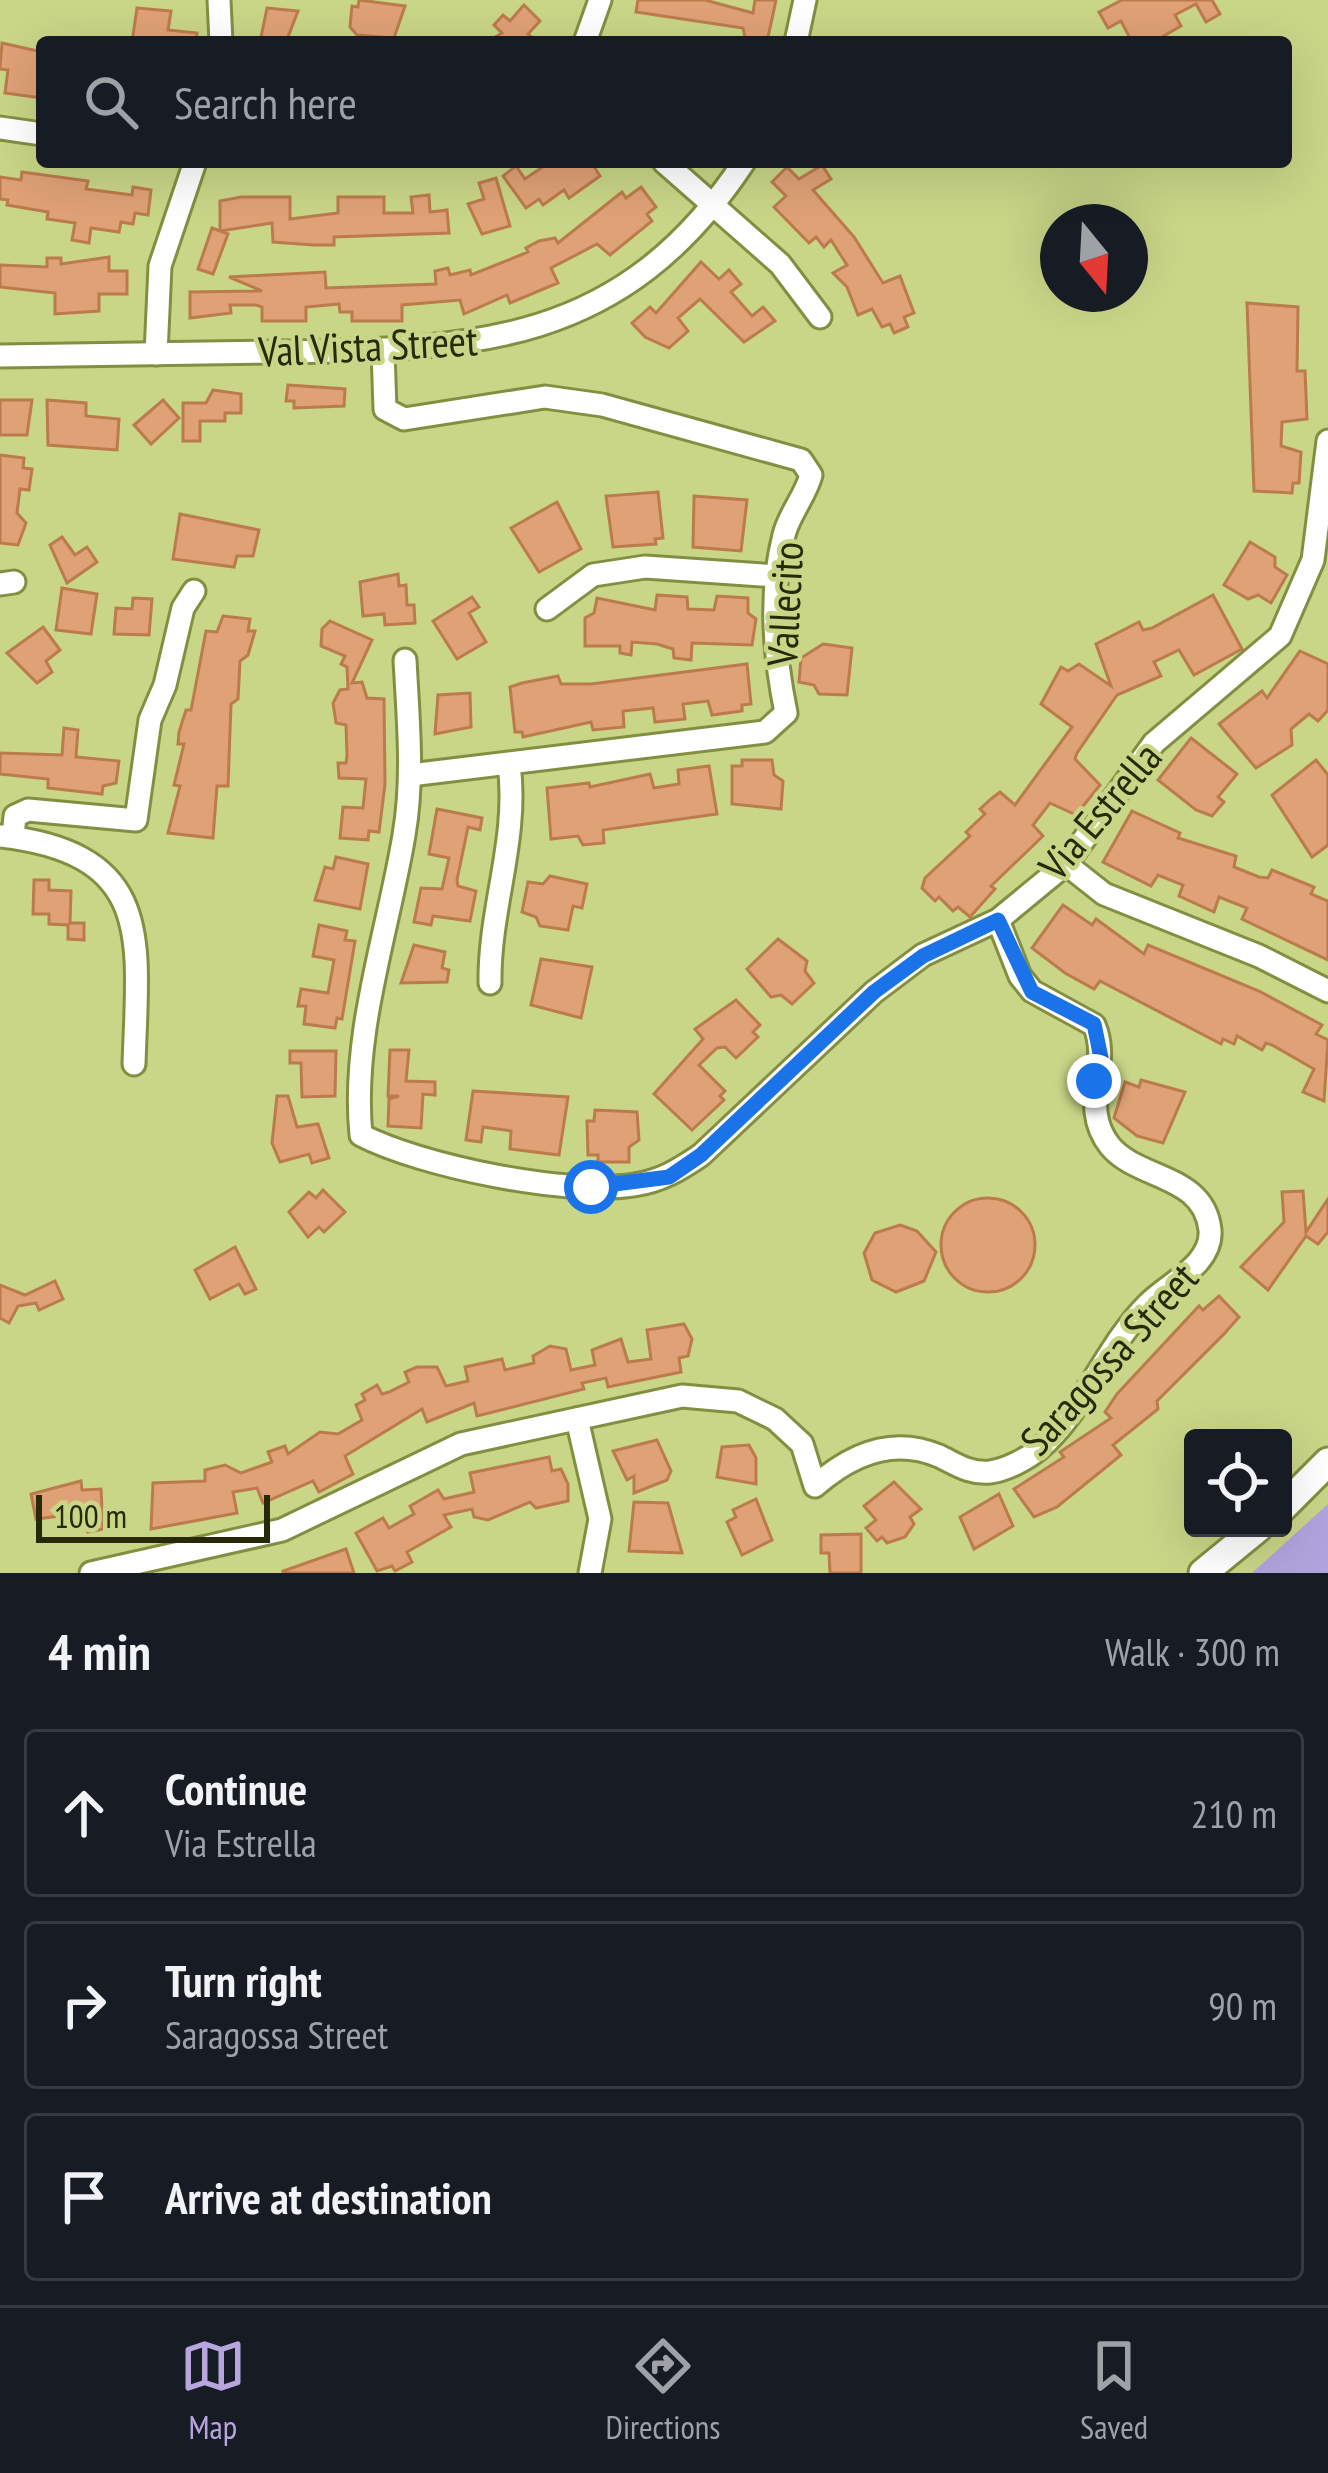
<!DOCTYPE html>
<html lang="en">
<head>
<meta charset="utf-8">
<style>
  :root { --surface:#171b24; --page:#242831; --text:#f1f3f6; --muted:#9ea1a6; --line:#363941; --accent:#b7a5dd }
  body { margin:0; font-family:"PT Sans Narrow",sans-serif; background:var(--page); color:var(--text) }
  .controls { position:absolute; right:36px; bottom:36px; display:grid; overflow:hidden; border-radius:12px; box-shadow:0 12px 48px #0002 }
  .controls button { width:108px; height:108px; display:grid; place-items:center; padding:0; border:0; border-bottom:3px solid var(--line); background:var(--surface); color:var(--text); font:60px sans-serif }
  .compass { position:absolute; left:1040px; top:204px; width:108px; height:108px; border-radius:50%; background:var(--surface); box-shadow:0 12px 48px #0002; rotate:162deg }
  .scale { position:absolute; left:36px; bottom:30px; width:234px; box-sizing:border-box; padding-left:12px; border:6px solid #262a09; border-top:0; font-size:33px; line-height:42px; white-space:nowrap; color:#262a09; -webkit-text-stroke:9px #c9d587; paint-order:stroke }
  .stop { position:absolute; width:36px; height:36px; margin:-27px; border:9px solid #1a73e8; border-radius:50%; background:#fff }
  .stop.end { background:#1a73e8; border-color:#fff; box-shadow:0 3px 12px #0008 }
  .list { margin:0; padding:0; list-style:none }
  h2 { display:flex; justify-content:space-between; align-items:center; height:156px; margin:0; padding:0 48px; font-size:51px }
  h2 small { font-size:39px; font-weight:400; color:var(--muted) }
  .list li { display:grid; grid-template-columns:78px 1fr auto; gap:36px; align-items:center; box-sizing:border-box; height:168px; margin:0 24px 24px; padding:0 24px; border:3px solid var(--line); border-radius:12px }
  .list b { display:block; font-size:45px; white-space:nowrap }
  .list p { margin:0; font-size:39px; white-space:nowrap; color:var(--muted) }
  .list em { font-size:39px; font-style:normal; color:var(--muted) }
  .icon { flex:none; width:66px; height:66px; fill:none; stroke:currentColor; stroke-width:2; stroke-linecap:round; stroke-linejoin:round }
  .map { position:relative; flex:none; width:1328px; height:1573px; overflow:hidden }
  .search { position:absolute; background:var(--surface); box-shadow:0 12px 48px #0002; left:36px; right:36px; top:36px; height:132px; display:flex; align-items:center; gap:30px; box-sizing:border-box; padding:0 42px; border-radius:12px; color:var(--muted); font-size:45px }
  .sheet { height:732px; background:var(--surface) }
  nav { display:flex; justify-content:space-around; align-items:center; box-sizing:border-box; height:168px; border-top:3px solid var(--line); background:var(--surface); font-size:33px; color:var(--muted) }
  nav a { display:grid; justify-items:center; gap:6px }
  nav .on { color:var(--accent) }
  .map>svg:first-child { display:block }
  .green { fill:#b1a3dd }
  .building { fill:#dfa176; stroke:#bc7b4c; stroke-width:3 }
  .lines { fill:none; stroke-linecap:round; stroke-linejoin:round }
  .minor-casing { stroke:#848e41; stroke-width:27 }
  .major-casing { stroke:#848e41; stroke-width:33 }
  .minor { stroke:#fff; stroke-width:21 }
  .major { stroke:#fff; stroke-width:27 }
  .route { stroke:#1a73e8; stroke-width:15 }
  .labels { text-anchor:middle; stroke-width:9; stroke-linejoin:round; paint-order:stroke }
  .street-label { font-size:42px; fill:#262a09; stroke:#c9d587 }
</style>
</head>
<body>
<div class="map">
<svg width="1328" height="1573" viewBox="0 0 1328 1573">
  <rect width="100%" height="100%" fill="#c9d587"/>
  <path class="green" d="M1328 1504V1573H1252Z"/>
  <g class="building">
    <path d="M359 0 405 6 394 38 357 35 350 27 352 6 358 7Z"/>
    <path d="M638 0H705L753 13 755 0H776L767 42H746L743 28 636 12Z"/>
    <path d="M1122 0H1212L1220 14 1206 22 1196 4 1175 15 1181 26 1153 42H1132L1121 21 1108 28 1099 12Z"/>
    <path d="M524 5 540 21 528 34 537 42H487L502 33 494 25 503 15 510 21Z"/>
    <path d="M137 8 171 11 168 30 197 33 196 42H132Z"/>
    <path d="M267 8 298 11 286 42H260Z"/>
    <path d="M2 43 42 52V98L5 93 8 70 0 69Z"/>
    <path d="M550 162H591L600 176 569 198 564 190 543 205 539 199 526 208 503 176 516 166 525 179Z"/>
    <path d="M822 165 831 179 813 190 854 237 883 283 900 276 914 313 904 317 908 327 894 333 890 324 882 327 872 309 858 315 847 287 833 273 847 265 831 240 824 247 816 237 809 243 774 207 786 196 772 182 787 167 799 179Z"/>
    <path d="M22 172 88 181 86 189 132 195 133 187 151 190 148 215 135 213 133 224 121 222 119 232 91 228 89 243 72 240 75 223 47 219 48 212 7 205 8 200 0 199V177L21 180Z"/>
    <path d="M496 178 510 226 482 234 468 204 484 199 479 183Z"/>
    <path d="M641 187 656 207 647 214 652 221 610 255 597 244 551 268 558 283 510 303 507 295 464 314 460 300 402 305V321H352V312H340L339 304 306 307V321H262V307L256 305H230L231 313 190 318V292L262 291 229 277 325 272 326 288 436 284 435 271 448 268 450 275 470 270 471 275 528 252 526 248 539 241 555 238 558 243 622 192 626 198Z"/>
    <path d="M429 195 430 212 447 210 449 233 334 237V245H314L273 242 272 223 220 231V201L241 197H290V219L338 213V197H384V213H413L411 197Z"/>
    <path d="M212 228 228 234 213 274 198 269Z"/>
    <path d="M109 257V271H127V294H99V311L55 314V293L0 287V265L47 267V258H61V264Z"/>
    <path d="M701 262 719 279 729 270 741 284 731 292 752 316 763 307 775 321 744 342 700 299 678 318 688 331 669 348 645 337 632 323 650 307 656 313Z"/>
    <path d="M1247 303 1298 307 1297 371H1305L1307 419 1282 422 1281 446 1301 452 1299 483H1293L1292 493 1254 491Z"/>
    <path d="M288 385 345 389 344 406 294 408V401H286Z"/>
    <path d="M213 390 241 394V413H225V421H200V441H183V403H206Z"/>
    <path d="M0 400H32L27 435H0Z"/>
    <path d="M47 400 86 403V416L119 419 117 450 48 445Z"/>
    <path d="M163 400 179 418 151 444 134 425Z"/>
    <path d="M0 455 24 458 23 468 32 469 29 490 20 489 17 513 26 523 18 545 0 543Z"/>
    <path d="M658 492 663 538 655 539 656 544 613 547 606 496Z"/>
    <path d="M694 496 747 500 741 551 693 547Z"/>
    <path d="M557 502 581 549 539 572 511 528Z"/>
    <path d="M180 514 259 530 253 556H237L234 567 173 559Z"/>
    <path d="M62 537 75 555 87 547 97 562 67 583 50 545Z"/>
    <path d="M1250 542 1275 557V567L1287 575 1271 603 1258 595 1248 599 1224 585Z"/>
    <path d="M398 574 399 586 406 585 407 605H414L415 623 385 625 384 614 363 616 360 582Z"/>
    <path d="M62 588 97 594 91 634 56 630Z"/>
    <path d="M657 595 687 597 688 609 714 610 717 596 748 598V613L756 619 752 645 692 643 691 660 674 658 673 649 657 644 632 642 631 655 620 653V646H585V618L594 613 597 598 655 610Z"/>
    <path d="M1213 595 1242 649 1194 675 1179 650 1154 662 1161 676 1117 695 1077 753 1075 759 1100 785 1076 815 1050 803 1033 825 1043 836 991 886 995 889 970 917 958 907 953 911 939 897 935 901 922 888 925 878 970 836 966 832 985 814 980 809 991 799 1000 792 1015 805 1072 727 1041 704 1061 667 1068 671 1079 664 1111 686 1096 644 1139 622 1143 630 1152 628Z"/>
    <path d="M472 597 479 607 469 613 486 642 457 659 433 621Z"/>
    <path d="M133 598 152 599 149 635 114 634 116 608 132 609Z"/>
    <path d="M223 616 250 619 248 631H255L248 655 240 661 238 699 231 704 228 786H217L213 838 168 833 180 786 174 785 184 744H178L179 732 186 710H191L206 631 217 632Z"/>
    <path d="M330 621 372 640 352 683 362 682 367 698 384 699 385 784 379 832 369 831 368 840 340 838 343 807 363 808 366 779 339 778 338 763H346L347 756 346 725 336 723 333 703 340 690 348 689 347 667 341 664 345 656 321 646 322 629Z"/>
    <path d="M43 627 60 650 46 661 52 672 37 683 7 653Z"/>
    <path d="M823 644 852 648 847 695 819 694 814 685 799 682 801 658Z"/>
    <path d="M1300 651 1328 664V710L1318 721 1309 714 1291 729 1292 745 1256 768 1219 724 1262 691 1267 698Z"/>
    <path d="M747 664 751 704 742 705V711L712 715 708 701 683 704 685 719 655 722 653 708 623 711 624 727 593 730 591 722 523 737 522 732H515L510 687 522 683 558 676 561 684H591Z"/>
    <path d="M470 693 471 727 435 734 438 695Z"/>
    <path d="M64 728 78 730 76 757 119 761 116 783 103 786 102 794 48 788V779L0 774V753L62 755Z"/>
    <path d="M1191 738 1237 774 1218 797 1224 802 1212 816 1196 810 1158 780Z"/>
    <path d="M742 760H772L774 775 783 781 781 809 732 804V766H742Z"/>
    <path d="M1316 760 1328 775V845L1312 857 1272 795Z"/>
    <path d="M709 766 717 814 603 830 604 843 583 845 578 836 551 839 547 788 589 783 590 787 650 774 654 788 679 784 678 770Z"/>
    <path d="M437 809 482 818 480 830 468 827 457 880 458 886 476 891 470 921 433 916 431 925 414 922 421 888 442 889 449 858 429 854Z"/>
    <path d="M1132 811 1180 833 1178 838 1236 856 1234 867 1259 877 1268 878 1272 870 1314 887 1311 894 1328 901V960L1242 919 1247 908 1219 897 1214 912 1179 896 1183 885 1158 875 1151 886 1103 862Z"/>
    <path d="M336 857 368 864 360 909 315 900 325 867 333 869Z"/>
    <path d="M550 876 587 884 582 908 573 906 568 930 540 926 536 917 522 912 528 882 543 884Z"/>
    <path d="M34 880H49V890L71 891 70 923H84V940L68 939V925L49 924V914H33Z"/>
    <path d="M1063 905 1092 925 1096 919 1144 954 1148 945 1259 991 1322 1025 1316 1034 1328 1040 1324 1101 1303 1092 1314 1069 1272 1045 1266 1043 1262 1050 1237 1036 1234 1044 1223 1039 1221 1044 1100 981 1094 989 1065 973 1032 948Z"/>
    <path d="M319 925 347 931 345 940 355 941 342 1019 337 1018 335 1028 304 1024 306 1006H298L301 989 328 993 334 960 313 956Z"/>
    <path d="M778 939 807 961 805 971 814 983 792 1004 781 995 771 997 747 969Z"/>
    <path d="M414 945 445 952 442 968 449 970 447 982 401 983Z"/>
    <path d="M541 959 592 967 581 1018 531 1005Z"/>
    <path d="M736 1000 760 1025 753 1032 758 1037 736 1058 725 1047 717 1048 699 1065 725 1091 720 1096 724 1100 692 1130 654 1094 703 1039 695 1029Z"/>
    <path d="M390 1050H409L406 1081 435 1082V1095L423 1094 421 1128 388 1126 389 1099 399 1096H388Z"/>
    <path d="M290 1051H336L335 1096 302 1097 301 1063H290Z"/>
    <path d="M1141 1080 1185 1092 1163 1143 1137 1136 1114 1118 1125 1082 1139 1087Z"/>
    <path d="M473 1091 568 1097 559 1155 510 1149 511 1131 483 1127 481 1142 466 1140Z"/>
    <path d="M277 1096H288L297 1127 318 1124 329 1158 312 1163 309 1154 280 1162 272 1143Z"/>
    <path d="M595 1110 637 1112 639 1140 629 1147V1162H598V1155H588L587 1121H594Z"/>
    <path d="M323 1190 345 1212 324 1232 319 1227 308 1237 289 1212 309 1192 316 1198Z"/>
    <path d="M1303 1191 1306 1232 1328 1199V1232L1318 1244 1306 1236 1268 1290 1241 1267 1284 1222 1282 1192Z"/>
    <circle cx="988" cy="1245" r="47"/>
    <path d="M900 1225 917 1231 936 1252 924 1281 896 1292 872 1280 864 1253 875 1233Z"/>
    <path d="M235 1247 256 1289 245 1294 239 1284 210 1299 195 1270Z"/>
    <path d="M55 1281 63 1299 39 1310 36 1303 18 1306 9 1323 0 1318V1285L25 1295Z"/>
    <path d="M1219 1296 1239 1317 1224 1334 1157 1401 1158 1409 1113 1445 1121 1455 1057 1507 1034 1517 1014 1489 1064 1457 1060 1452 1111 1418 1105 1412 1117 1394 1199 1306 1203 1310Z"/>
    <path d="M684 1324 692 1339 688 1356 679 1358 681 1372 608 1387 606 1378 582 1383 584 1389 477 1416 474 1403 427 1422 422 1409 345 1456 353 1474 319 1492 313 1481 263 1503 257 1488 233 1492 237 1513 151 1529 153 1483 205 1481V1470L225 1465 241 1473 272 1462 268 1452 285 1446 288 1454 320 1432 338 1434 362 1420 356 1405 365 1400 362 1394 377 1385 382 1394 389 1392 409 1382 405 1372 417 1367H437L446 1386 468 1381 465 1367 502 1359 505 1370 534 1363 533 1356 550 1346 566 1349 571 1370 595 1365 592 1350 621 1339 628 1362 651 1359 647 1330Z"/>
    <path d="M657 1440 671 1471 667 1480 634 1493V1476L627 1480 613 1451Z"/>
    <path d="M749 1445 756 1458V1484L717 1477 722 1447Z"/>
    <path d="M549 1457 552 1471 561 1469 568 1484V1501L536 1508 530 1502 488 1520 474 1517 472 1509 444 1515 451 1527 407 1552 412 1562 395 1571 392 1566 377 1571 356 1533 383 1518 389 1528 414 1514 410 1506 438 1490 444 1499 474 1492 470 1473Z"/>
    <path d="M81 1481 82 1490 101 1489 103 1529 88 1532 84 1513 36 1519 31 1494Z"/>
    <path d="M894 1482 921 1509 910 1517 914 1524 905 1537 887 1543 882 1537 877 1541 866 1528 876 1520 864 1506Z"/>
    <path d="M999 1494 1013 1526 974 1549 960 1517Z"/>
    <path d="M756 1499 772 1540 742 1555 727 1522 736 1517 733 1510Z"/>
    <path d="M634 1502 668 1503 682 1553 629 1551Z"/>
    <path d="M861 1534V1573H830L829 1553H821V1535Z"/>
    <path d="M346 1549 354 1573H283V1571Z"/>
  </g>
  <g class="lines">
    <defs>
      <g id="minor">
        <path d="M219 0 221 42"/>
        <path d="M585 42 600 0"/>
        <path d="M796 42 805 0"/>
        <path d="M0 128 42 134"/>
        <path d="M664 162 780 264 820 317"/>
        <path d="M383 351 385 409 404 419 545 397 602 405 801 460 811 475C805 497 789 514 784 535 769 594 774 654 786 713L765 732 410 775"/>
        <path d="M156 354 160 266 195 162"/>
        <path d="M0 356C92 355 184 354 276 352 476 349 622 346 744 162"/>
        <path d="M0 584 14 582"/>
        <path d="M547 609 593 575 645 567 777 576"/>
        <path d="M405 660C408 718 414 777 404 835 388 932 351 1035 361 1135 421 1166 567 1196 634 1185 661 1181 679 1170 701 1155L874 992 923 955 998 920 1066 864 1154 743 1280 636 1313 560 1328 441"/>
        <path d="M1 836C155 854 138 939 134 1064"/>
        <path d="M13 837 15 816 28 810 136 820 150 720 165 685 183 608 194 591"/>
        <path d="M1066 864 1104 894 1259 956 1328 991"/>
        <path d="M490 983C489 908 519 839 509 764"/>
        <path d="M577 1419 600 1519 590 1573"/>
        <path d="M91 1573 282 1530 461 1444 682 1396 738 1401 775 1419 802 1444 815 1486C850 1455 892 1436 939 1456 956 1464 969 1474 990 1472 1006 1470 1027 1459 1039 1449 1085 1409 1106 1346 1148 1304 1169 1283 1213 1264 1210 1230 1204 1174 1138 1180 1110 1146 1078 1106 1112 1065 1094 1025L1032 991 1020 976 998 920"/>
      </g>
      <g id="major">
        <path d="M1283 1507 1328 1462"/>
        <path d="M1203 1573 1258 1528"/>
      </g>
    </defs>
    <use href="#minor" class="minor-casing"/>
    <use href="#major" class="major-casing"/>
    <use href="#minor" class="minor"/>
    <use href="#major" class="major"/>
  </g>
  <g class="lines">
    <path class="route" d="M591 1187 669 1177 701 1155 874 992 923 956 998 920 1032 992 1094 1024 1101 1058 1094 1081"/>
  </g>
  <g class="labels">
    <g class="street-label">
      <text transform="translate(368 346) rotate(-3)" y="15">Val Vista Street</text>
      <text transform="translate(785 604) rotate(-87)" y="15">Vallecito</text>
      <text transform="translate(1100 811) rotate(-50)" y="15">Via Estrella</text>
      <text transform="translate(1109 1359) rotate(-48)" y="15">Saragossa Street</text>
    </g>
  </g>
</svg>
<div class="controls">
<button><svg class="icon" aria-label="locate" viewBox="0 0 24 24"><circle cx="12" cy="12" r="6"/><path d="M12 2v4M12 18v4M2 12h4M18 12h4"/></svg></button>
</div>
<svg class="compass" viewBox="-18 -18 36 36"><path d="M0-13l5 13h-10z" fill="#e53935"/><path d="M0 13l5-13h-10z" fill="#9ea1a6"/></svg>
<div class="scale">100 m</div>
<div class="stop" style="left:591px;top:1187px"></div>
<div class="stop end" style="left:1094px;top:1081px"></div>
<div class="search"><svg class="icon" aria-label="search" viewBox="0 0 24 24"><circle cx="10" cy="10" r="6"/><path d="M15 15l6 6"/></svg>Search here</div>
</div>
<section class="sheet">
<h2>4 min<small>Walk · 300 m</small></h2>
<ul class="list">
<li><svg class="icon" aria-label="ahead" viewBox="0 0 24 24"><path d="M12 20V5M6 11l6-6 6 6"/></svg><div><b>Continue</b><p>Via Estrella</p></div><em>210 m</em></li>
<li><svg class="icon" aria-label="right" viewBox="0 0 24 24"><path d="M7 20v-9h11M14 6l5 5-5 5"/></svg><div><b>Turn right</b><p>Saragossa Street</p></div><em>90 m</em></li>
<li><svg class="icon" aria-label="arrive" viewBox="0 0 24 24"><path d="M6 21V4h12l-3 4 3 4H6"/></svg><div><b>Arrive at destination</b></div></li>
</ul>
</section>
<nav>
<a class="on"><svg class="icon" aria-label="map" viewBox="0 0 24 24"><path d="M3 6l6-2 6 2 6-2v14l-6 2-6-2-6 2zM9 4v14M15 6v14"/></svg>Map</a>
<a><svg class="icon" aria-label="directions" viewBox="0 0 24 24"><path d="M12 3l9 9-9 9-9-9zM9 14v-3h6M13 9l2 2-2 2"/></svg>Directions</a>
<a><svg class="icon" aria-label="saved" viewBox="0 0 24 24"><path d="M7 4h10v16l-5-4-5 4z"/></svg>Saved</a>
</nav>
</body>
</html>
